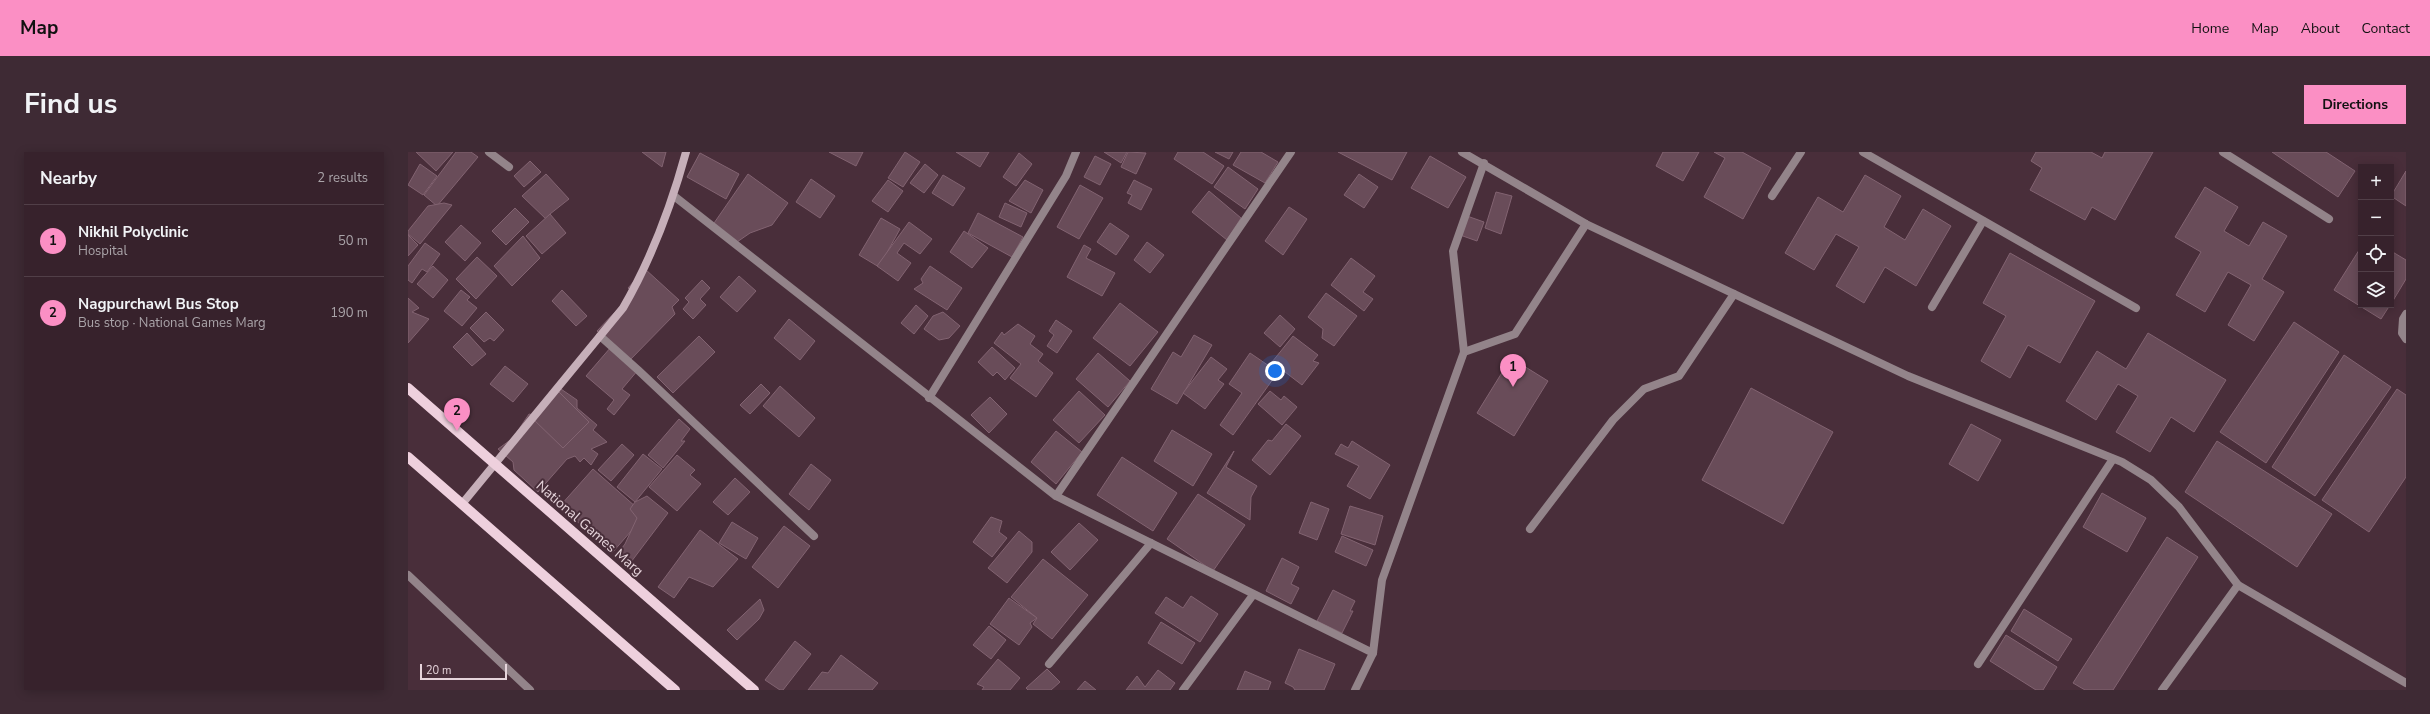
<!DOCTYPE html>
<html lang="en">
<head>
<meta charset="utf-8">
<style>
  :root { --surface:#37222c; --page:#3e2a34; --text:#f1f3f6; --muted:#aaa4a9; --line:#513f48; --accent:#fb8fc4 }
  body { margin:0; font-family:"Nunito Sans",sans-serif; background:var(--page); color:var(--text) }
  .controls { position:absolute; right:12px; top:12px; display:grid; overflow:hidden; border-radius:0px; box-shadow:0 2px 10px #0003 }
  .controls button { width:36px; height:36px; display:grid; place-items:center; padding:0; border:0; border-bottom:1px solid var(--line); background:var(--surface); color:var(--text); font:20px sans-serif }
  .scale { position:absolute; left:12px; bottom:10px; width:87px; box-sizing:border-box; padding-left:4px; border:2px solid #e6d4db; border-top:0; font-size:11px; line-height:14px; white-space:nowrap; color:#e6d4db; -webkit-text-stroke:3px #492e3a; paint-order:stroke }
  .you { position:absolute; left:867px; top:219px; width:14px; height:14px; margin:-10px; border:3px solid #fff; border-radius:50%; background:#1a73e8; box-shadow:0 0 0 6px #1a73e833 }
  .badge { display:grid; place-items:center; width:26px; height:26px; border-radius:50%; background:var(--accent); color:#111; font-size:13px; font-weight:700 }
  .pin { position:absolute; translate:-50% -33px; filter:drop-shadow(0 1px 2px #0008) }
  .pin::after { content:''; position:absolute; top:21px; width:14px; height:12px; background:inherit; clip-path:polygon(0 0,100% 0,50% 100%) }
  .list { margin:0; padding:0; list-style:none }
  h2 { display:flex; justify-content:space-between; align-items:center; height:52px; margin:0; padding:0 16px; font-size:17px }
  h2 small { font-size:13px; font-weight:400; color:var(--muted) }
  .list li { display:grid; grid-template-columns:26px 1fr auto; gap:12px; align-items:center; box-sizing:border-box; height:72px; padding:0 16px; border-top:1px solid var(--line) }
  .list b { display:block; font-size:15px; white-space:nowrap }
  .list p { margin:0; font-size:13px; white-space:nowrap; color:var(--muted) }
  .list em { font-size:13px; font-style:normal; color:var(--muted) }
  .icon { flex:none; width:22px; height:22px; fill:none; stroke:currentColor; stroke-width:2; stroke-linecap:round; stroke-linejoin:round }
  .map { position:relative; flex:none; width:1998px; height:538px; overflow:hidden; border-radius:0px }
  header { display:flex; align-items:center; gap:24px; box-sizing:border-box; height:56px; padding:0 20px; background:var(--accent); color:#111 }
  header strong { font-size:19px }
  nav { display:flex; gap:22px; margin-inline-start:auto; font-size:14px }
  .intro { display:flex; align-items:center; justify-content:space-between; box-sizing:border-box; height:96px; padding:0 24px }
  h1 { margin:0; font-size:28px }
  .button { padding:10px 18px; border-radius:0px; background:var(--accent); color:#111; font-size:14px; font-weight:700 }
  main { display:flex; gap:24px; padding:0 24px }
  aside { flex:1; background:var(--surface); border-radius:0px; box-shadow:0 2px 10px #0003 }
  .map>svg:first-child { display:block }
  .building { fill:#694c59; stroke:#826371 }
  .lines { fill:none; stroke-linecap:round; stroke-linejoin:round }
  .lane { stroke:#93848a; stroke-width:8 }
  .street { stroke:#93848a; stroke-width:8 }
  .secondary { stroke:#c6afb9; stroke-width:8 }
  .primary { stroke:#eed0dd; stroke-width:10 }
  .labels { text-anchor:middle; stroke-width:4; stroke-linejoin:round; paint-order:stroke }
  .street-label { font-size:14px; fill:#e6d4db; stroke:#492e3a }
</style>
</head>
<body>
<header>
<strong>Map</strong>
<nav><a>Home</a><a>Map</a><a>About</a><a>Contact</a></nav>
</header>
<div class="intro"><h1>Find us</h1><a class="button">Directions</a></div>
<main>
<aside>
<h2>Nearby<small>2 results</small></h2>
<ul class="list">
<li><span class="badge">1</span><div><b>Nikhil Polyclinic</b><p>Hospital</p></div><em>50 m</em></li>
<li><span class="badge">2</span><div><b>Nagpurchawl Bus Stop</b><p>Bus stop · National Games Marg</p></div><em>190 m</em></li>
</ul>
</aside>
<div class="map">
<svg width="1998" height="538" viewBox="0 0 1998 538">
  <rect width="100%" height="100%" fill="#492e3a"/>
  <g class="building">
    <path d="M8 0H45L28 19Z"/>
    <path d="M48 0H63L70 5 29 54 16 43Z"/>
    <path d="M234 0H258L254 15Z"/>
    <path d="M421 0H455L448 14Z"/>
    <path d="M497 0 512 10 495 35 480 26Z"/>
    <path d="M548 0H581L572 15Z"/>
    <path d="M696 0H719L713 11Z"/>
    <path d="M720 0 738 1 728 22 713 15Z"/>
    <path d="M770 0H795L816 14 804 32 766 7Z"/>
    <path d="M807 0H825L821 7Z"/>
    <path d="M833 0H853L870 10 857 31 825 13Z"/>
    <path d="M930 0H999L984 28Z"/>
    <path d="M1255 0H1291L1275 29 1248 14Z"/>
    <path d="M1306 0H1334L1363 16 1335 67 1296 45 1317 6Z"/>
    <path d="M1628 0H1683L1694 6 1697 0H1745L1707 68 1684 55 1677 68 1622 38 1634 16 1623 9Z"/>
    <path d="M1864 0H1918L1947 19 1930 45Z"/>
    <path d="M292 1 331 22 318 47 279 25Z"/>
    <path d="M611 1 624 12 608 34 595 25Z"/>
    <path d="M687 4 703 12 692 33 676 25Z"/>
    <path d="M1022 4 1058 25 1040 56 1003 36Z"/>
    <path d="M122 9 133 20 116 35 106 24Z"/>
    <path d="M12 12 29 24 15 43 0 33Z"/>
    <path d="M517 12 530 23 516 41 502 31Z"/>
    <path d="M820 15 850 37 837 57 806 35Z"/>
    <path d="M1998 19V54L1983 44Z"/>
    <path d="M138 22 161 47 142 62 139 68 114 44Z"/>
    <path d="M340 22 380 51 364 73 342 81 329 90 304 74Z"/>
    <path d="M951 22 970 35 956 56 936 43Z"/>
    <path d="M535 23 557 36 545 54 524 41Z"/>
    <path d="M1457 23 1493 44 1476 75 1497 88 1515 57 1543 74 1508 134 1477 115 1456 151 1428 134 1451 95 1428 82 1406 118 1377 101 1410 45 1435 60Z"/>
    <path d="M403 27 427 44 412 66 388 50Z"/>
    <path d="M480 28 495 39 480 60 464 49Z"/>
    <path d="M617 28 635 38 623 61 601 49Z"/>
    <path d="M726 28 744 37 733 58 720 51 724 43 719 41Z"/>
    <path d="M672 33 695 46 671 87 649 75Z"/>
    <path d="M1797 35 1830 55 1816 79 1841 94 1855 70 1879 84 1854 127 1876 140 1846 189 1820 173 1843 133 1820 120 1797 160 1768 143 1793 100 1767 85Z"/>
    <path d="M801 39 833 66 819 88 784 60Z"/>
    <path d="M1088 40 1104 44 1093 82 1077 76Z"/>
    <path d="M36 51 44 53 12 92 0 82V79L20 54Z"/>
    <path d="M597 51 619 61 613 75 591 65Z"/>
    <path d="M881 55 899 67 875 103 857 89Z"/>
    <path d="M107 56 121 70 98 93 84 79Z"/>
    <path d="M570 61 615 85 604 105 560 81Z"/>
    <path d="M142 62 158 81 134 102 118 84Z"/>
    <path d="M1059 64 1076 70 1069 89 1052 83Z"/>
    <path d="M473 66 492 77 471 115 451 103Z"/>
    <path d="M501 70 524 87 512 102 496 91 489 101 503 111 490 129 469 114Z"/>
    <path d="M702 71 721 84 708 103 689 90Z"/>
    <path d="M53 73 73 91 57 109 37 90Z"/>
    <path d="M556 79 580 96 564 116 542 100Z"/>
    <path d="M0 83 10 93 0 104Z"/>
    <path d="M115 84 132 106 104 134 86 114Z"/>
    <path d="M739 90 756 103 742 121 726 108Z"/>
    <path d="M17 91 32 102 19 120 14 117 4 131 0 128V114Z"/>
    <path d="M676 93 683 97 678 106 707 121 694 144 659 125Z"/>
    <path d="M1953 95V153H1982L1973 167 1926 138Z"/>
    <path d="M1983 99 1998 108V127L1983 152Z"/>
    <path d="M1602 101 1687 149 1652 211 1620 193 1602 226 1573 209 1598 164 1575 151Z"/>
    <path d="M69 105 89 124 68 147 48 127Z"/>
    <path d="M943 106 967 124 955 140 965 147 956 159 923 133Z"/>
    <path d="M25 114 40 128 25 146 9 132Z"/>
    <path d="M522 114 554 136 539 158 506 137 515 131 513 127Z"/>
    <path d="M237 117 271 148 264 155 267 162 220 210 189 179 225 141 220 136Z"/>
    <path d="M331 124 348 139 329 160 312 145Z"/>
    <path d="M294 128 302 136 292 147 298 153 285 167 275 157 281 150 277 146Z"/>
    <path d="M53 138 62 145 59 148 69 156 54 174 36 159Z"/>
    <path d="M154 138 179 164 168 174 144 149Z"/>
    <path d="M918 141 949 164 926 194 914 186 915 177 900 165Z"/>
    <path d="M0 146 11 156 4 160 21 167 0 191Z"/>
    <path d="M712 151 750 180 722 214 685 186Z"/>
    <path d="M508 153 520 164 506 182 493 171Z"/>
    <path d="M78 160 96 178 86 189 82 186 76 190 62 176Z"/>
    <path d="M535 160 552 174 541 186 531 188 516 177 525 164Z"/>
    <path d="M872 163 887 177 872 195 856 181Z"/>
    <path d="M381 167 407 189 392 208 366 186Z"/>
    <path d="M648 168 664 179 649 201 639 194 646 183 641 179Z"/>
    <path d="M1886 170 1931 200 1858 311 1812 280Z"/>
    <path d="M610 172 627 184 622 192 635 202 630 209 645 221 628 245 602 226 613 212 586 191 594 180 596 183Z"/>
    <path d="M59 181 78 202 64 214 45 195Z"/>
    <path d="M1740 181 1818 228 1786 280 1763 265 1742 300 1708 280 1730 244 1710 232 1688 268 1658 249 1689 199 1718 217Z"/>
    <path d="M786 183 804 193 769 252 743 237 765 200 773 205Z"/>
    <path d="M291 184 307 200 265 241 249 225Z"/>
    <path d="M885 184 910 203 905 209 911 211 894 233 864 210Z"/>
    <path d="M203 195 230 218 214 237 222 243 206 263 199 257 206 248 178 224Z"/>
    <path d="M584 195 607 216 597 228 589 220 585 224 570 210Z"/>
    <path d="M690 201 722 229 700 255 668 227Z"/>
    <path d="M842 201 870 220 825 283 812 273 834 241 821 232Z"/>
    <path d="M1936 203 1983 235 1907 344 1864 315Z"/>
    <path d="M803 205 819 217 810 228 816 232 797 257 775 241Z"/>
    <path d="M1103 206 1140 229 1106 284 1069 261Z"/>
    <path d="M97 214 120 232 105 250 82 232Z"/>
    <path d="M353 232 362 241 342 262 332 253Z"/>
    <path d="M372 234 407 266 391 285 355 254Z"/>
    <path d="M150 235 169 248V256L189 273 185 278 199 290 183 297 190 302 183 313 176 306 172 310 167 304 159 307 130 340 106 318 105 310 90 297 105 286 121 262 131 264Z"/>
    <path d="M1343 236 1425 280 1375 372 1294 328Z"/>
    <path d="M1989 237 1998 243V325L1961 380 1914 348Z"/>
    <path d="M150 239 181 270 155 296 124 266Z"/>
    <path d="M671 239 697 263 671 291 645 268Z"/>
    <path d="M862 239 873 248 876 244 889 255 874 273 850 252Z"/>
    <path d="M582 245 599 262 581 281 563 263Z"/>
    <path d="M271 267 282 277 273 289H277L255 316 240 303Z"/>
    <path d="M878 272 893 284 862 323 844 308 860 288 864 289Z"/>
    <path d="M1563 272 1593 288 1570 329 1541 312Z"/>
    <path d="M764 278 804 302 785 334 746 309Z"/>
    <path d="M648 279 674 300 648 332 623 310Z"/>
    <path d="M944 289 982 313 962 347 939 334 951 314 927 302 933 292 940 296Z"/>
    <path d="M1809 289 1924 362 1889 415 1777 340Z"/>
    <path d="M214 292 226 303 203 329 190 318Z"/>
    <path d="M826 299 818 315 849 334 843 345 842 368 799 341Z"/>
    <path d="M235 302 254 317 227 350 209 335Z"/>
    <path d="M269 303 287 318 282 323 293 332 269 359 241 335Z"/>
    <path d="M714 305 769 341 745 379 689 343Z"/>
    <path d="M403 312 423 328 401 358 381 342Z"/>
    <path d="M185 317 237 363 204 401 152 354Z"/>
    <path d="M327 326 342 340 320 363 305 350Z"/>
    <path d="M1694 341 1738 366 1719 400 1675 375Z"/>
    <path d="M790 342 837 373 805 419 759 387Z"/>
    <path d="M239 344 260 361 223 410 211 400 217 392 229 366 222 357 227 350Z"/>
    <path d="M903 350 921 357 909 388 891 381Z"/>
    <path d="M942 354 975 364 967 393 933 382Z"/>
    <path d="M583 365 594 369 591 380 599 386 584 405 565 390Z"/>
    <path d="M324 370 350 386 338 407 311 391Z"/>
    <path d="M671 371 690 388 662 418 643 400Z"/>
    <path d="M376 374 402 394 370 436 344 415Z"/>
    <path d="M292 378 330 407 305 435 281 425 266 446 250 435Z"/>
    <path d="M611 379 624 390V400L599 431 580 416Z"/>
    <path d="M934 384 965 398 958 414 927 400Z"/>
    <path d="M1759 385 1790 405 1705 538H1677L1665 531Z"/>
    <path d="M874 406 891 415 883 432 891 436 883 452 858 439Z"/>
    <path d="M635 407 680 443 644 487 625 472 629 466 603 445Z"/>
    <path d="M925 438 947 449 942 459H945L934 481 909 469Z"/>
    <path d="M783 444 810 462 792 490 747 461 758 445 775 456Z"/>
    <path d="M601 446 629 466 622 471 624 475 611 493 582 472Z"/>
    <path d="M352 447 356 458 351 467 329 488 319 478Z"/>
    <path d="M1616 457 1664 487 1650 509 1603 479Z"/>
    <path d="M753 470 787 491 774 512 740 491Z"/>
    <path d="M581 474 598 488 583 507 565 493Z"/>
    <path d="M1598 483 1649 515 1635 538H1628L1582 509Z"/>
    <path d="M387 489 403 502 375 538H372L357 528Z"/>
    <path d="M891 497 927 512 916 538H887L885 535 877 531Z"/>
    <path d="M433 503 470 531 464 538H400L414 520 420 521Z"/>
    <path d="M590 507 612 526 602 538H574L576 535 569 532Z"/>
    <path d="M639 517 652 530 643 538H620L618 536Z"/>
    <path d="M750 518 767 531 762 538H718L729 524 737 535Z"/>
    <path d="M837 519 863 530 860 538H829Z"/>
    <path d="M677 529 688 538H669Z"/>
  </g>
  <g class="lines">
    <g class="lane">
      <path d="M0 423 122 538"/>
      <path d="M1754 538 1830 433"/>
    </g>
    <g class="street">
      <path d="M81 0 101 15"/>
      <path d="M1054 0 1178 72 1500 224 1714 310 1743 328 1771 355 1830 433 1998 531"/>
      <path d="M1455 0 1728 156"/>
      <path d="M1815 0 1921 67"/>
      <path d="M266 44 648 344 965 501 947 538"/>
      <path d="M1364 44 1393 0"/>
      <path d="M1524 155 1575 69"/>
      <path d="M1998 162 1995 167 1994 181 1998 187"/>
      <path d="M192 184 230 218 406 384"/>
      <path d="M1056 200 1107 182 1178 72"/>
      <path d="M521 246 658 24 668 0"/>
      <path d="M648 344 883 0"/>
      <path d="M1122 377 1205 268 1236 237 1271 224 1326 142"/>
      <path d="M965 501 974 428 1056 200 1045 99 1076 11"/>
      <path d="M641 512 743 391"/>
      <path d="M1570 512 1705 307"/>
      <path d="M775 538 845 443"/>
    </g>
    <path class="secondary" d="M54 352 215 156C244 106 263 55 278 0"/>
    <g class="primary">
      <path d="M0 236 346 538"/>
      <path d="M0 305 267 538"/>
    </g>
  </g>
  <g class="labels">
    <g class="street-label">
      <text transform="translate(182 376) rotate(41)" y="5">National Games Marg</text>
    </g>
  </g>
</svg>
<div class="controls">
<button>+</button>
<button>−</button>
<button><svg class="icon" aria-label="locate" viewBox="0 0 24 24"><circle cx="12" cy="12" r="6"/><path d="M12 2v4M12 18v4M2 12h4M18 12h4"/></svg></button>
<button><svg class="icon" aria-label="layers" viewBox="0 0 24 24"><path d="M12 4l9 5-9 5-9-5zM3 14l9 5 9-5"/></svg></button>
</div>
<div class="scale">20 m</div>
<div class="you"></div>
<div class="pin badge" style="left:1105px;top:235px">1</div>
<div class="pin badge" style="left:49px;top:279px">2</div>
</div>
</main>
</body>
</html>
